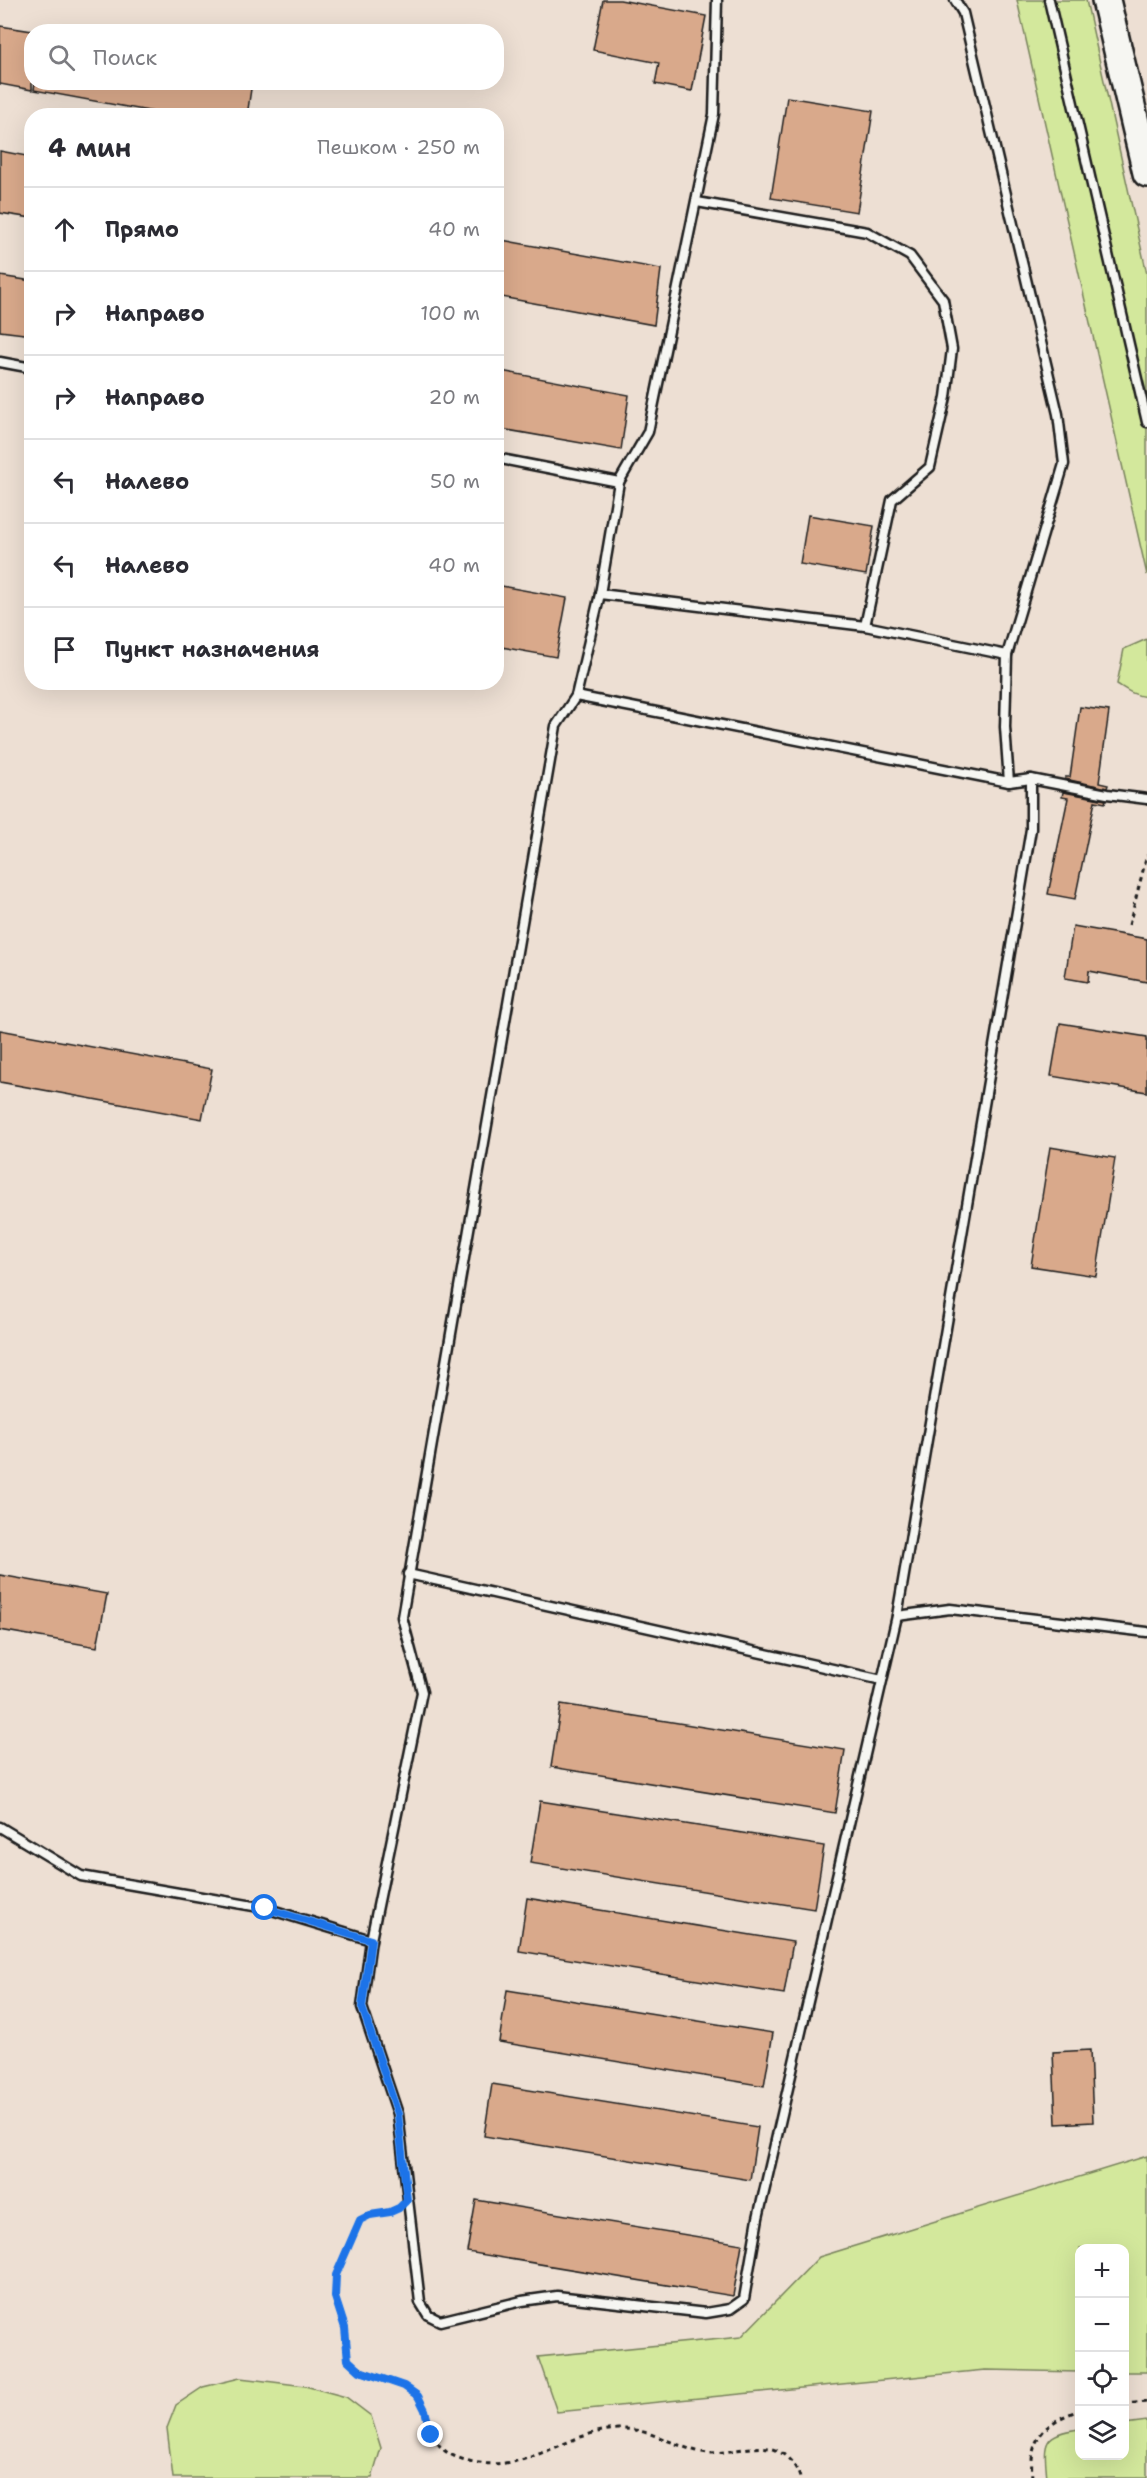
<!DOCTYPE html>
<html lang="ru">
<head>
<meta charset="utf-8">
<style>
  :root { --surface:#fff; --page:#f7f7f7; --text:#2b2b33; --muted:#7c7c81; --line:#e1e1e2 }
  body { margin:0; font-family:"Shantell Sans",sans-serif; background:var(--page); color:var(--text) }
  .controls { position:absolute; right:18px; bottom:18px; display:grid; overflow:hidden; border-radius:12px; box-shadow:0 6px 24px #0002 }
  .controls button { width:54px; height:54px; display:grid; place-items:center; padding:0; border:0; border-bottom:2px solid var(--line); background:var(--surface); color:var(--text); font:30px sans-serif }
  .stop { position:absolute; width:18px; height:18px; margin:-14px; border:4px solid #1a73e8; border-radius:50%; background:#fff }
  .stop.end { background:#1a73e8; border-color:#fff; box-shadow:0 2px 6px #0008 }
  .list { margin:0; padding:0; list-style:none }
  h2 { display:flex; justify-content:space-between; align-items:center; height:78px; margin:0; padding:0 24px; font-size:26px }
  h2 small { font-size:20px; font-weight:400; color:var(--muted) }
  .list li { display:grid; grid-template-columns:39px 1fr auto; gap:18px; align-items:center; box-sizing:border-box; height:84px; padding:0 24px; border-top:2px solid var(--line) }
  .list b { display:block; font-size:22px; white-space:nowrap }
  .list em { font-size:20px; font-style:normal; color:var(--muted) }
  .icon { flex:none; width:33px; height:33px; fill:none; stroke:currentColor; stroke-width:2; stroke-linecap:round; stroke-linejoin:round }
  .map { position:relative; flex:none; width:1147px; height:2478px; overflow:hidden }
  .search { position:absolute; background:var(--surface); box-shadow:0 6px 24px #0002; left:24px; top:24px; width:480px; height:66px; display:flex; align-items:center; gap:15px; box-sizing:border-box; padding:0 21px; border-radius:24px; color:var(--muted); font-size:22px }
  .panel { position:absolute; background:var(--surface); box-shadow:0 6px 24px #0002; left:24px; top:108px; width:480px; height:582px; border-radius:24px }
  .map>svg:first-child { display:block }
  .green { fill:#d3e89c; stroke:#78825c; stroke-width:1.5 }
  .building { fill:#d9a98b; stroke:#1c1c1c; stroke-width:1.5 }
  .lines { fill:none; stroke-linecap:round; stroke-linejoin:round }
  .service-casing { stroke:#1c1c1c; stroke-width:13 }
  .primary-casing { stroke:#1c1c1c; stroke-width:32 }
  .path { stroke:#1c1c1c; stroke-width:3; stroke-dasharray:4.5 4.5; stroke-linecap:butt }
  .service { stroke:#f6f6f2; stroke-width:8 }
  .primary { stroke:#f6f6f2; stroke-width:27 }
  .route { stroke:#1a73e8; stroke-width:8 }
</style>
</head>
<body>
<div class="map">
<svg width="1147" height="2478" viewBox="0 0 1147 2478">
  <rect width="100%" height="100%" fill="#eddfd3"/>
  <filter id="ink" filterUnits="userSpaceOnUse"><feTurbulence type="fractalNoise" baseFrequency=".0167" numOctaves="2"/><feDisplacementMap in="SourceGraphic" scale="12" xChannelSelector="R" yChannelSelector="G"/><feConvolveMatrix kernelMatrix="1 2 1 2 8 2 1 2 1" color-interpolation-filters="sRGB"/></filter>
  <g filter="url(#ink)">
    <g class="green">
      <path d="M1017 0H1086L1147 274V575Z"/>
      <path d="M1147 639V697C1135 696 1127 690 1117 684L1124 649Z"/>
      <path d="M1147 2156V2372H1125L1124 2248H1080L1079 2372 985 2370 557 2412 538 2357 741 2337 819 2257Z"/>
      <path d="M240 2378 305 2386 346 2397 371 2416 381 2448 372 2478H173L167 2428 176 2405 203 2387Z"/>
      <path d="M1147 2421V2478H1047C1044 2444 1041 2434 1079 2429L1080 2456H1124L1125 2424Z"/>
    </g>
    <g class="building">
      <path d="M603 0H620L706 16 692 91 655 84 659 63 593 50Z"/>
      <path d="M0 26 32 31V90L0 84Z"/>
      <path d="M35 82H252L247 116H176L34 90Z"/>
      <path d="M787 97 873 111 857 212 771 198Z"/>
      <path d="M0 151 32 157V218L0 213Z"/>
      <path d="M496 239 661 269 654 325 496 296Z"/>
      <path d="M0 276 32 281V335L0 331Z"/>
      <path d="M496 370 629 395 621 450 496 428Z"/>
      <path d="M808 515 874 526 866 575 800 564Z"/>
      <path d="M496 585 567 598 556 657 496 646Z"/>
      <path d="M1080 707 1109 711 1099 783 1108 785 1107 788 1065 779V777H1070Z"/>
      <path d="M1063 792 1106 800 1105 803 1095 801 1075 899 1048 894 1068 798 1062 797Z"/>
      <path d="M1073 926 1147 939V982L1089 971 1088 982 1065 978Z"/>
      <path d="M1060 1023 1147 1037V1092L1051 1076Z"/>
      <path d="M0 1030 212 1069 202 1119 0 1082Z"/>
      <path d="M1050 1147 1115 1158 1096 1276 1031 1266Z"/>
      <path d="M0 1575 107 1594 97 1647 0 1630Z"/>
      <path d="M561 1704 845 1750 835 1813 551 1767Z"/>
      <path d="M540 1801 824 1846 814 1909 530 1863Z"/>
      <path d="M527 1898 793 1942 784 1994 519 1951Z"/>
      <path d="M507 1990 773 2033 764 2086 499 2042Z"/>
      <path d="M1090 2050 1093 2122 1056 2124 1053 2052Z"/>
      <path d="M492 2084 758 2127 750 2180 484 2136Z"/>
      <path d="M476 2200 742 2244 733 2296 467 2252Z"/>
    </g>
    <g class="lines">
      <defs>
        <g id="service">
          <path d="M717 0 714 114 648 432 619 482 600 594 576 696 556 726 402 1617 422 1692 371 1940 362 2007 398 2114 420 2302 428 2315 440 2321 522 2301 557 2296 706 2313 730 2309 744 2299 758 2218 897 1616 1031 829V779"/>
          <path d="M955 0 963 13 1058 414 1064 464 1007 655 1005 727 1009 782"/>
          <path d="M1049 0 1147 422"/>
          <path d="M697 202 867 232 910 256 943 300 952 349 946 397 930 467 892 500 865 626"/>
          <path d="M0 362 32 368"/>
          <path d="M496 458 619 482"/>
          <path d="M600 594 865 626 1007 655"/>
          <path d="M576 696 1009 782 1031 779 1107 794 1147 799"/>
          <path d="M408 1574 882 1680"/>
          <path d="M897 1616 950 1609 1147 1632"/>
          <path d="M0 1827 81 1876 265 1908 371 1940"/>
        </g>
        <path id="primary" d="M1106 0 1147 173"/>
      </defs>
      <use href="#service" class="service-casing"/>
      <use href="#primary" class="primary-casing"/>
      <g class="path">
        <path d="M1129 925 1147 855"/>
        <path d="M396 2209 370 2215 360 2220 336 2275 335 2297 345 2328 348 2360C369 2379 396 2377 416 2395 421 2399 425 2408 426 2415 434 2445 442 2455 473 2462 530 2473 565 2432 618 2429 647 2427 673 2446 701 2452 722 2456 747 2445 769 2448 783 2450 797 2465 800 2478"/>
        <path d="M1124 2404 1147 2402"/>
        <path d="M1032 2478C1029 2438 1043 2423 1080 2410"/>
      </g>
      <use href="#service" class="service"/>
      <use href="#primary" class="primary"/>
    </g>
  </g>
  <g class="lines" filter="url(#ink)">
    <path class="route" d="M265 1908 371 1940 362 2007 398 2114 407 2200 399 2208 390 2212 370 2215 360 2220 336 2275 335 2297 345 2328 348 2360 360 2371 404 2386 418 2396 425 2410 431 2435"/>
  </g>
</svg>
<div class="controls">
<button>+</button>
<button>−</button>
<button><svg class="icon" aria-label="locate" viewBox="0 0 24 24"><circle cx="12" cy="12" r="6"/><path d="M12 2v4M12 18v4M2 12h4M18 12h4"/></svg></button>
<button><svg class="icon" aria-label="layers" viewBox="0 0 24 24"><path d="M12 4l9 5-9 5-9-5zM3 14l9 5 9-5"/></svg></button>
</div>
<div class="stop" style="left:265px;top:1908px"></div>
<div class="stop end" style="left:431px;top:2435px"></div>
<div class="search"><svg class="icon" aria-label="search" viewBox="0 0 24 24"><circle cx="10" cy="10" r="6"/><path d="M15 15l6 6"/></svg>Поиск</div>
<section class="panel">
<h2>4 мин<small>Пешком · 250 m</small></h2>
<ul class="list">
<li><svg class="icon" aria-label="ahead" viewBox="0 0 24 24"><path d="M12 20V5M6 11l6-6 6 6"/></svg><div><b>Прямо</b></div><em>40 m</em></li>
<li><svg class="icon" aria-label="right" viewBox="0 0 24 24"><path d="M7 20v-9h11M14 6l5 5-5 5"/></svg><div><b>Направо</b></div><em>100 m</em></li>
<li><svg class="icon" aria-label="right" viewBox="0 0 24 24"><path d="M7 20v-9h11M14 6l5 5-5 5"/></svg><div><b>Направо</b></div><em>20 m</em></li>
<li><svg class="icon" aria-label="left" viewBox="0 0 24 24"><path d="M17 20v-9H6M10 6l-5 5 5 5"/></svg><div><b>Налево</b></div><em>50 m</em></li>
<li><svg class="icon" aria-label="left" viewBox="0 0 24 24"><path d="M17 20v-9H6M10 6l-5 5 5 5"/></svg><div><b>Налево</b></div><em>40 m</em></li>
<li><svg class="icon" aria-label="arrive" viewBox="0 0 24 24"><path d="M6 21V4h12l-3 4 3 4H6"/></svg><div><b>Пункт назначения</b></div></li>
</ul>
</section>
</div>
</body>
</html>
